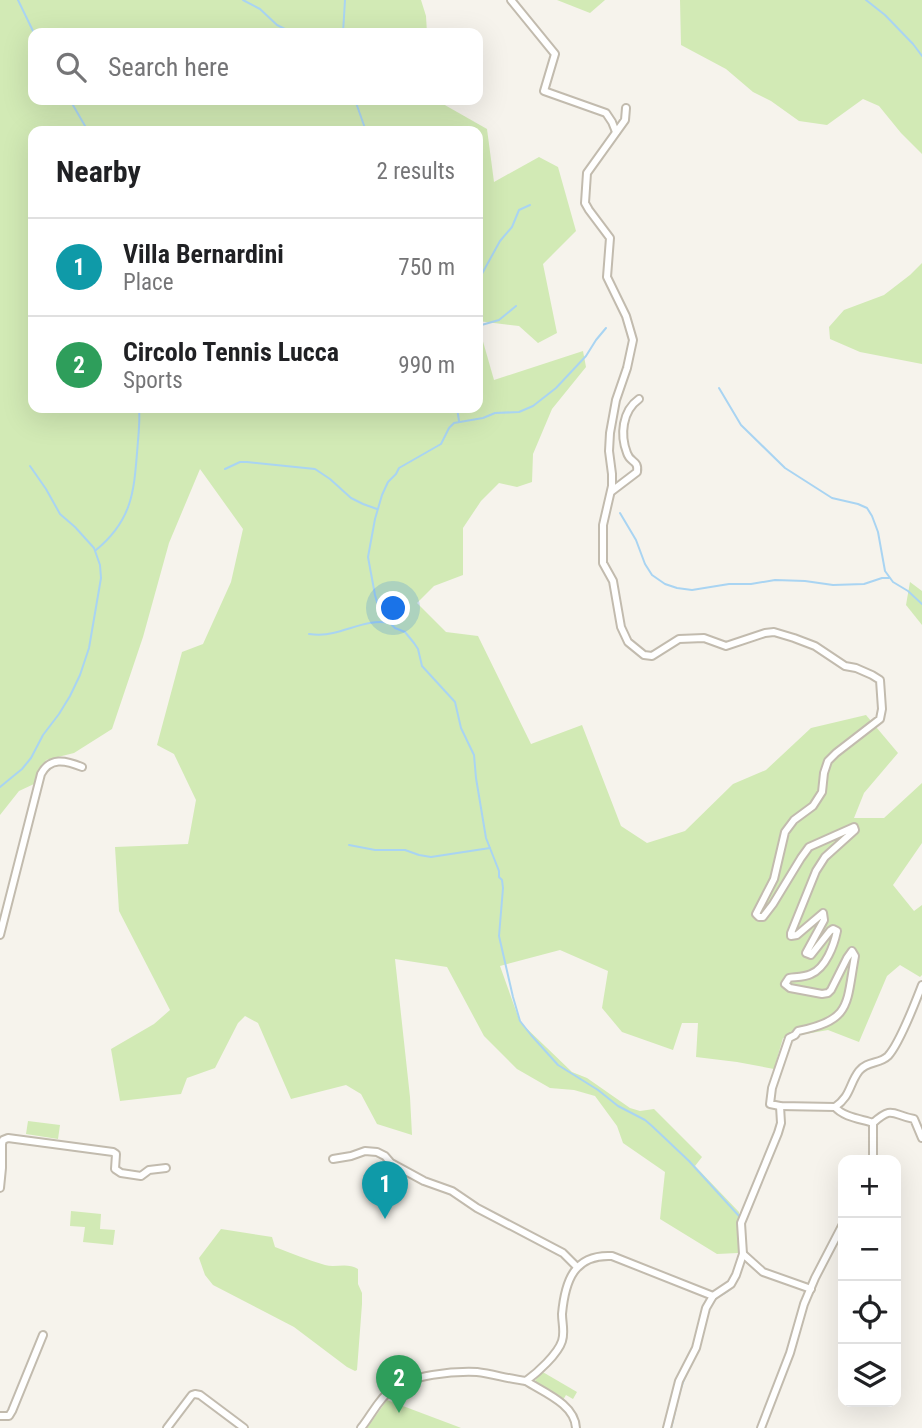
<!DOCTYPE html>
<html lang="en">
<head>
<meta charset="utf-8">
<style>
  :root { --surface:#fff; --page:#f6f6f6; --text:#202124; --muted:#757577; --line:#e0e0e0; --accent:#fc3f1d }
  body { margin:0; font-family:"Roboto Condensed",sans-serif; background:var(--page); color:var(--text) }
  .controls { position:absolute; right:21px; bottom:21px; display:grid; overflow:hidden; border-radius:14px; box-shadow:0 7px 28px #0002 }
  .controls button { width:63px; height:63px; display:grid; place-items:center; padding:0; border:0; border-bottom:2px solid var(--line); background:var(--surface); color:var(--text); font:35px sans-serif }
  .you { position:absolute; left:394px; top:609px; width:24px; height:24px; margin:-18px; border:5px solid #fff; border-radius:50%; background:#1a73e8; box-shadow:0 0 0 10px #1a73e833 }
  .badge { display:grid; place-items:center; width:46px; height:46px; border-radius:50%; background:var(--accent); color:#fff; font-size:23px; font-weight:700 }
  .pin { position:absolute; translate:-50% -58px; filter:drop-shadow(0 2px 4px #0008) }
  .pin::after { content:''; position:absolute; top:37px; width:24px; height:21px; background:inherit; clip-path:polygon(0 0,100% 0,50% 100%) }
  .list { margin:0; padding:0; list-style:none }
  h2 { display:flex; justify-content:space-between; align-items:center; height:91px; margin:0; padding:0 28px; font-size:30px }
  h2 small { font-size:23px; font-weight:400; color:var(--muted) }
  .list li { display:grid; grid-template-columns:46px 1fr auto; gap:21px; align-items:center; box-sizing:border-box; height:98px; padding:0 28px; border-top:2px solid var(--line) }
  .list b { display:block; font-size:26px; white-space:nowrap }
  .list p { margin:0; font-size:23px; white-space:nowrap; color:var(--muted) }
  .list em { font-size:23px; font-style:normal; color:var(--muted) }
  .icon { flex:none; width:38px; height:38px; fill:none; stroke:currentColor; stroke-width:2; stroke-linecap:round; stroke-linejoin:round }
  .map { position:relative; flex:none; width:922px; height:1428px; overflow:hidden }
  .search { position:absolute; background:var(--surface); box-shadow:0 7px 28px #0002; left:28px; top:28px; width:455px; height:77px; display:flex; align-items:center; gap:18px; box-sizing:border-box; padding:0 24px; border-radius:14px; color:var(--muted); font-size:26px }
  .panel { position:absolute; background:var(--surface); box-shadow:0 7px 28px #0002; left:28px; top:126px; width:455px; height:287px; border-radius:14px }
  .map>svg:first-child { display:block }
  .green { fill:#d2eab5 }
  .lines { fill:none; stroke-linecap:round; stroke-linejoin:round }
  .stream { stroke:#a9d4f2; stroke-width:2 }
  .minor-casing { stroke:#c2bbae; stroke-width:10 }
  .minor { stroke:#fff; stroke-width:6 }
</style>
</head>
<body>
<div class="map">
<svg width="922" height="1428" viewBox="0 0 922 1428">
  <rect width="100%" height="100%" fill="#f6f3ec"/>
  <g class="green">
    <path d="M0 0H421L426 16 427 33H33V100H436L487 129 494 182 539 157 558 167 576 231 543 264 557 333 538 343 519 326 478 321V131H33V408H478V324L494 380 583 351 586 367 552 409 533 454 532 482 517 487 499 483 481 501 463 528V575L434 586 417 603 446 632 478 636 531 744 582 725 621 826 647 843 685 831 733 784 766 770 811 728 866 715 898 753 864 793 854 818H884L922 783V843L893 885 914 911 922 905V975L920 977 900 965 887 976 859 1042 828 1030 783 1038 774 1069 737 1062 696 1057 698 1023H682L673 1050 622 1032 602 1008 608 971 560 950 500 966 520 1022 572 1072 587 1078 630 1108 640 1111 654 1109 702 1157 695 1166 739 1212 738 1253 717 1254 660 1219 665 1172 623 1143 617 1126 595 1096 574 1090 550 1088 517 1069 484 1036 447 967 395 959 410 1097 412 1135 377 1124 361 1094 346 1085 291 1099 258 1023 245 1016 238 1023 215 1068 187 1078 181 1094 120 1101 111 1049 154 1024 170 1010 119 911 115 847 188 844 196 800 174 754 157 745 182 652 203 644 231 582 243 529 200 469 169 543 143 637 112 729 74 753 46 760 34 784 19 791 0 815Z"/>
    <path d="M557 0H605L590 13Z"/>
    <path d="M680 0H922V154L901 133 879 106 863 99 827 125 799 121 771 101 753 92 726 69 681 45Z"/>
    <path d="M922 263V364L860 352 830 339 829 327 844 310 884 295 910 275Z"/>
    <path d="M910 582 922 591V625L906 605Z"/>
    <path d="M28 1121 60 1125 58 1139 26 1134Z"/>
    <path d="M71 1211 101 1214 100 1229 115 1230 113 1245 83 1242 85 1227 70 1226Z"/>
    <path d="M221 1229 272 1237 275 1247C291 1253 308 1260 325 1265 336 1268 347 1262 358 1269V1284L362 1293V1304L357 1370 355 1371 347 1367 294 1327 213 1285 205 1275 199 1258Z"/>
    <path d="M541 1371 577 1392 573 1399 566 1395 563 1400 534 1383Z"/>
    <path d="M387 1400 456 1426 461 1428H367Z"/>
  </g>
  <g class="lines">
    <g class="stream">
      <path d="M18 0 34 33"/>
      <path d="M243 0 260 9 277 25 293 33"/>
      <path d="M866 0 885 15 913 44 922 56"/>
      <path d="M343 33 345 0"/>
      <path d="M70 100 88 131"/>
      <path d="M355 100 366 131"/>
      <path d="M478 281 500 241 512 227 519 210 530 205"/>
      <path d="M478 326 499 320 516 306"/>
      <path d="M606 328 596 340 586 356 556 388 533 406 519 412 495 413 483 418 454 423 449 428 441 444 399 468 396 474 388 482 382 495 375 519 368 557 375 595 377 602 392 625 395 628 405 632 414 643 418 649 422 666 455 702 461 728 474 755 476 778 486 838 499 871V877L502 880 503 888 499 936 513 997 520 1021 531 1035 558 1065 598 1090 618 1106 645 1120 652 1126 689 1161 739 1216"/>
      <path d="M719 388 741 425 785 468 832 498 858 504 867 508 872 516 878 532 885 571 893 582 908 591 922 604"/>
      <path d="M457 408 459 421"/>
      <path d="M225 469 240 462H247L315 469 330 479 351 498 363 504 377 509"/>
      <path d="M620 513 636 540 645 564 652 575 665 584 677 588 692 590 729 584H751L775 580 805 581 833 585 864 584 882 578H889"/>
      <path d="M96 550C135 518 134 487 138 441 139 429 140 419 139 408"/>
      <path d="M309 634C317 635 325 635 333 633 352 629 370 619 390 623"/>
      <path d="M0 787 22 769 31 758 43 735 59 714 70 696 80 675 89 648 101 578 100 565 94 548 75 527 60 514 46 489 30 466"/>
      <path d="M349 845 375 850H405L419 855 431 857 490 848"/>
      <path d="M721 1295C730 1290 735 1286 738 1277"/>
      <path d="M671 1428C676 1411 678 1391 686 1375"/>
    </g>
    <defs>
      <g id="minor">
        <path d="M511 0 555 54 544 91 606 113 612 122 616 132"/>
        <path d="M626 108 625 120 587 173 585 203 589 210 610 238 607 277 626 316 633 340 627 368 616 400 610 433 609 451 612 474V486L603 525V563L613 581 621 627 628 642 644 655 652 656 679 639 704 638 726 646 765 633 774 632 794 638 815 646 845 666 856 668 872 675 880 680 882 709 880 719 836 753 828 761 824 773 822 792 813 806 794 820 785 832 774 879 756 914 759 917H763L773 904 801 858 809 847 854 827 855 830 825 857 816 871 791 933V936L797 935 823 913 824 920 806 953 811 955 830 931 833 929 837 931C834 945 826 968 811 974 805 977 796 977 789 978L785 984 790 988 822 994 828 993 831 990 847 958 852 951 855 956C846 1005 852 1020 798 1031L795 1035 789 1038 772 1088 770 1104 780 1106 835 1107C843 1117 861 1119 873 1123 893 1105 892 1115 914 1119L922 1138"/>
        <path d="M612 491 637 472C639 460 630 463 627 453 620 435 622 411 639 399"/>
        <path d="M0 935 41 774C50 757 65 760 82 767"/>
        <path d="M835 1107C851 1096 849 1084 859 1071 867 1061 880 1064 888 1056 900 1043 915 1003 922 985"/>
        <path d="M333 1159 351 1156 365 1151 377 1152 385 1156 391 1163 424 1181 452 1191 477 1208 563 1253 577 1267"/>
        <path d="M873 1160V1123"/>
        <path d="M0 1188 2 1168V1144L3 1140 8 1138 113 1152 116 1154 115 1169 121 1173 141 1176 149 1170 166 1168"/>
        <path d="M743 1254 763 1272 811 1289"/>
        <path d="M526 1381C543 1392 575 1404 576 1428"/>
        <path d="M0 1416H9L12 1411 43 1335"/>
        <path d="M167 1428 192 1395 195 1394 200 1395 244 1428"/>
        <path d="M361 1428C371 1416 379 1398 392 1389 411 1375 453 1371 477 1372 493 1374 509 1379 526 1381 537 1373 558 1354 562 1341 565 1332 562 1323 562 1314 565 1281 574 1254 612 1256L713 1296"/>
        <path d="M667 1428 679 1381 696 1348 706 1308 713 1296 731 1284 736 1275 743 1254 741 1223 778 1133 781 1123 780 1106"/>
        <path d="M761 1428 790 1353 804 1304 815 1278 843 1224"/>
      </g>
    </defs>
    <use href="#minor" class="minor-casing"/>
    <use href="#minor" class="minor"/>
  </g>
</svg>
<div class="controls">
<button>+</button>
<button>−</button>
<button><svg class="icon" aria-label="locate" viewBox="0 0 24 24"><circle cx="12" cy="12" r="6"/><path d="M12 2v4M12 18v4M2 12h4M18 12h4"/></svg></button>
<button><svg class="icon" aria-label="layers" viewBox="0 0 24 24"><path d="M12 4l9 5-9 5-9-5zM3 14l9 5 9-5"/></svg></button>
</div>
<div class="you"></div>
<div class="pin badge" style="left:385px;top:1219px;background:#0f9aa8">1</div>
<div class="pin badge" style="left:399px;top:1413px;background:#2e9e5b">2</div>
<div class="search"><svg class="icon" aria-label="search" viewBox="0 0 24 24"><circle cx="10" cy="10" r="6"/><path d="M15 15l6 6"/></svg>Search here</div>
<section class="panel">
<h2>Nearby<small>2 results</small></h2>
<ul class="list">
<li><span class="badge" style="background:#0f9aa8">1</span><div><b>Villa Bernardini</b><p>Place</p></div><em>750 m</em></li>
<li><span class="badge" style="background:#2e9e5b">2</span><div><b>Circolo Tennis Lucca</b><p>Sports</p></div><em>990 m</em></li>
</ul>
</section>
</div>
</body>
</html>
